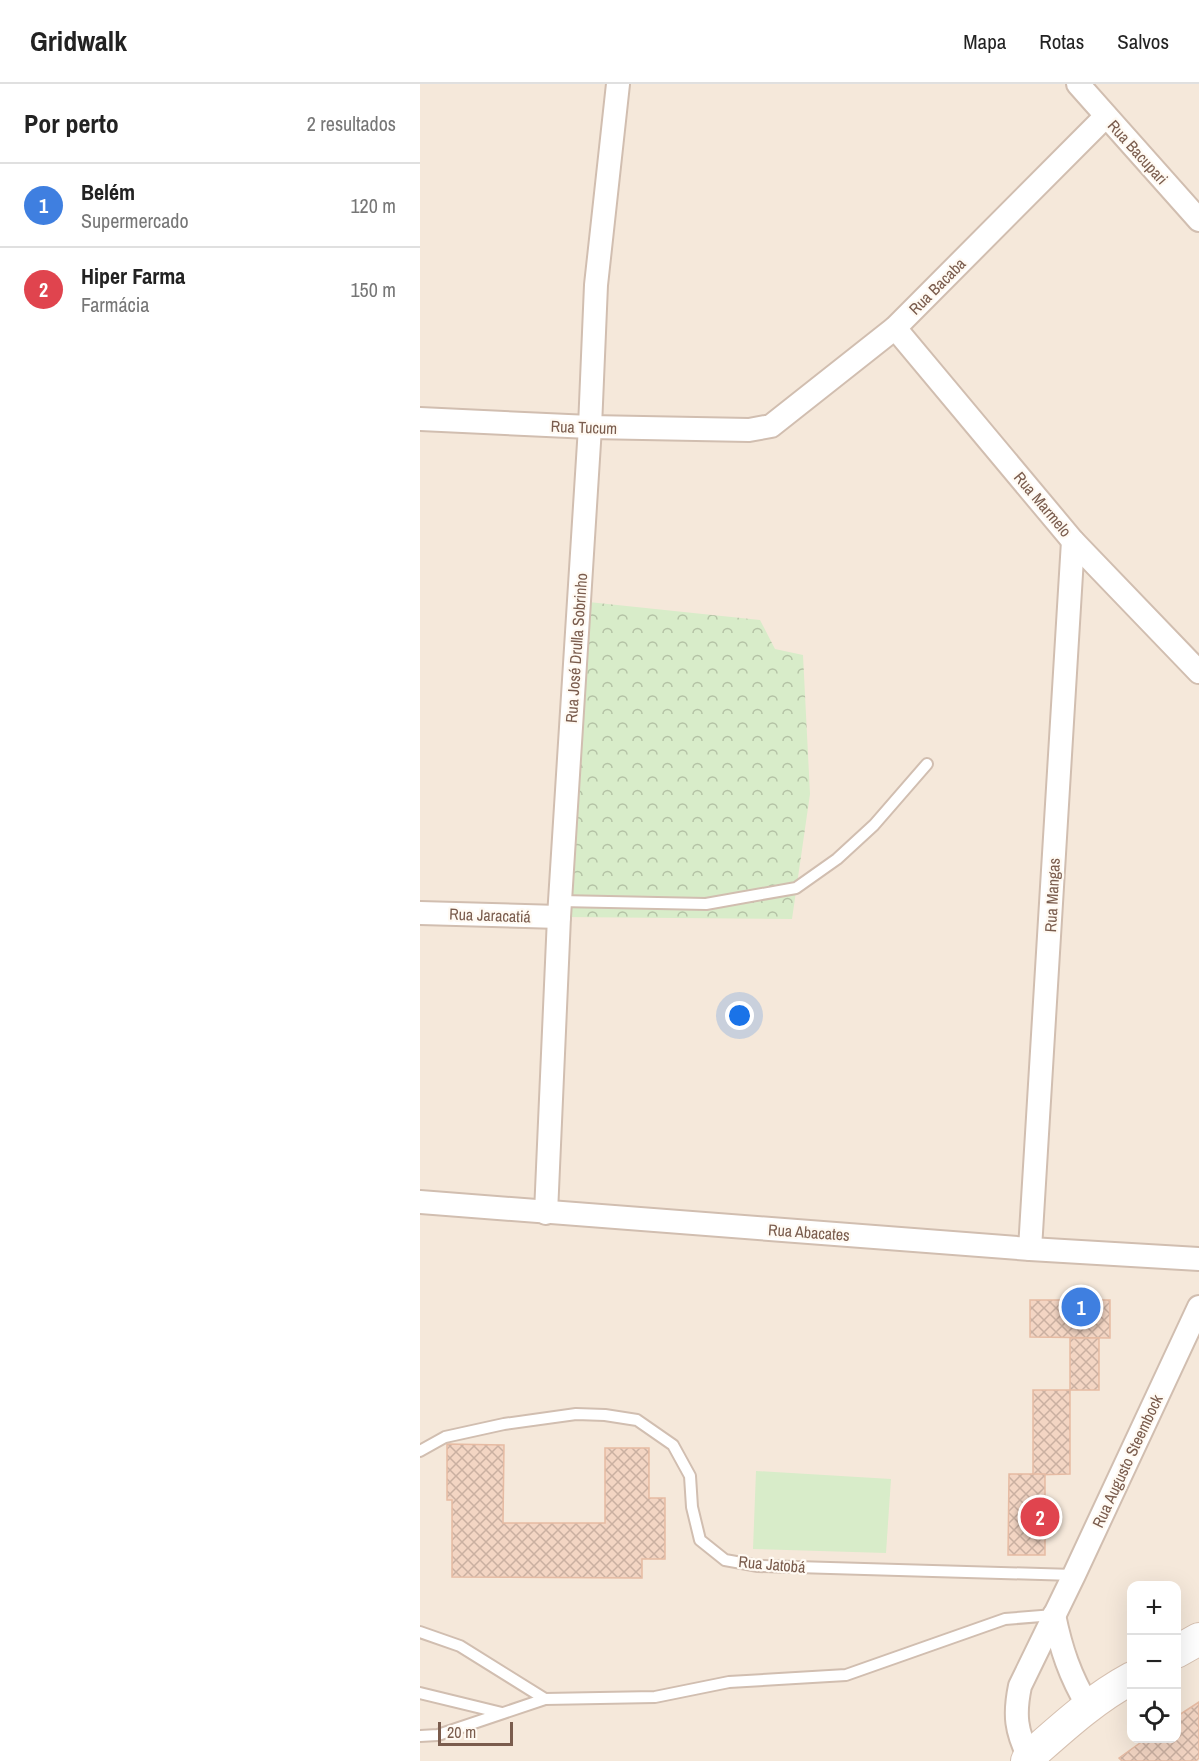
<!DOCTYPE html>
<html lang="pt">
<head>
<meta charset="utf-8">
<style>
  :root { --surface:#fff; --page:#f6f6f6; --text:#222; --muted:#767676; --line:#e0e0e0; --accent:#e76f51 }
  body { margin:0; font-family:"Archivo Narrow",sans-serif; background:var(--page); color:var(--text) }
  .controls { position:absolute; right:18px; bottom:18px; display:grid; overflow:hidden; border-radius:12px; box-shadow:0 6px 24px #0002 }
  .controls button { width:54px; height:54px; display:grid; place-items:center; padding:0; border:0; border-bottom:2px solid var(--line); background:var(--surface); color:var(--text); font:30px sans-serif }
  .scale { position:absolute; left:18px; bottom:15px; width:75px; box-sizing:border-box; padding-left:6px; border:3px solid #7a5c4d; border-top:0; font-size:16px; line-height:21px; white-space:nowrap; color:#7a5c4d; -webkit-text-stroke:4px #fffaf3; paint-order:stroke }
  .you { position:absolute; left:320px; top:932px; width:21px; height:21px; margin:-15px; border:4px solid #fff; border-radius:50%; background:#1a73e8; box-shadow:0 0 0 9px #1a73e833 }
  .badge { display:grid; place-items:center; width:39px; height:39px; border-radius:50%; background:var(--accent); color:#fff; font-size:20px; font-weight:700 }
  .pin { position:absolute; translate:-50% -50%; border:3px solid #fff; box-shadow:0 2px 6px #0006 }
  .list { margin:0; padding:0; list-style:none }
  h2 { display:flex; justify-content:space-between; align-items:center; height:78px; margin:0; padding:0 24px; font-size:26px }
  h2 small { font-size:20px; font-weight:400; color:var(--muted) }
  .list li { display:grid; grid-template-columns:39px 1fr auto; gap:18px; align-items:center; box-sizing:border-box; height:84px; padding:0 24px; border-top:2px solid var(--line) }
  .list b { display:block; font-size:22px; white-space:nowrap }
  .list p { margin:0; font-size:20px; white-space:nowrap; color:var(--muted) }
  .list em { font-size:20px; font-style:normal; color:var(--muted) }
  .icon { flex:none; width:33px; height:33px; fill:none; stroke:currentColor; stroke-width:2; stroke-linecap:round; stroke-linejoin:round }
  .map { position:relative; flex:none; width:779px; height:1677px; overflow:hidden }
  header { display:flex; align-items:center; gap:36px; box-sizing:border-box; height:84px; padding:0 30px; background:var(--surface); border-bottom:2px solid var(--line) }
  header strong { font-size:28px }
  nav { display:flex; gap:33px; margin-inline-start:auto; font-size:21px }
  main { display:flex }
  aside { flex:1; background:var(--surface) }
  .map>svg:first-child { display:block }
  .residential { fill:#f5e8da; fill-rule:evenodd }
  .grass { fill:#d8ecc9 }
  .forest { fill:url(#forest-crowns) }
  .building { fill:url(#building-cross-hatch); stroke:#e6bba3; stroke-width:1.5 }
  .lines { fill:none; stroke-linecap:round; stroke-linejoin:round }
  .lane-casing { stroke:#d1beb0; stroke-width:14 }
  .street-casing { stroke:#d1beb0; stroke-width:26 }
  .secondary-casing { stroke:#d6c0b0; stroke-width:34 }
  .lane { stroke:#fff; stroke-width:10 }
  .street { stroke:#fff; stroke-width:22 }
  .secondary { stroke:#fff; stroke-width:32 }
  .labels { text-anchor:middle; stroke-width:4.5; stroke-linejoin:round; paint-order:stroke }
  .street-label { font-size:16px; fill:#7a5c4d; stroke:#fffaf3 }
</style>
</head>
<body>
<header>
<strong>Gridwalk</strong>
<nav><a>Mapa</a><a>Rotas</a><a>Salvos</a></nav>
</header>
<main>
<aside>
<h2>Por perto<small>2 resultados</small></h2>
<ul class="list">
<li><span class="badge" style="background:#3f7fe0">1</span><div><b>Belém</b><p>Supermercado</p></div><em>120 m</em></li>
<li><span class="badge" style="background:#e0444e">2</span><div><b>Hiper Farma</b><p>Farmácia</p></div><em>150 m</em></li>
</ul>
</aside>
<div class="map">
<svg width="779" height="1677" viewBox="0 0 779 1677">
  <defs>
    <pattern id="forest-crowns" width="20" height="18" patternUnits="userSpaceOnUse" patternTransform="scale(1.5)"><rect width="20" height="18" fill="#d8ecc9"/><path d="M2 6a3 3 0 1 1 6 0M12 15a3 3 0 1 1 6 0" fill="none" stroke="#b4c2a5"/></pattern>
    <pattern id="building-cross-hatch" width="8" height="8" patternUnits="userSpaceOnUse" patternTransform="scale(1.5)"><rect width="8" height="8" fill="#f3d5c3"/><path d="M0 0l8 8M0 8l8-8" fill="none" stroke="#cab0a1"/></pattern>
  </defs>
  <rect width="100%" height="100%" fill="#fdf6ec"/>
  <path class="residential" d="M0 0H779V1677H0ZM712 1502H756V1654H712Z"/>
  <path class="grass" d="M336 1387 471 1395 466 1469 333 1465Z"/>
  <path class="forest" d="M159 517 340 536 355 565 383 571 390 710 372 835 139 833Z"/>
  <g class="building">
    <path d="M610 1216H690V1254L610 1253Z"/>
    <rect x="650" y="1254" width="29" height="52"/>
    <path d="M613 1306H650V1390L613 1391Z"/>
    <path d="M27 1360 84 1361 83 1439H185V1364H229V1414H245V1475H222V1494L32 1493V1416H27Z"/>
    <path d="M589 1390H625V1471H588Z"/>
    <path d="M779 1618V1674L776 1677H702L699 1674 727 1654H756V1633Z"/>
  </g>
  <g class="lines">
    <defs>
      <g id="lane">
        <path d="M140 817 286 820 376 804 417 775 454 741 507 680"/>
        <path d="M0 1367 25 1353 84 1340 156 1330 185 1331 217 1336 253 1361 270 1392 272 1423 280 1456 305 1476 338 1482 654 1491"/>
        <path d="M0 1548 40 1562 125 1615 235 1613 309 1598 426 1591 585 1535 634 1531"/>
        <path d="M0 1609 82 1629"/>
        <path d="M0 1652 18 1651 125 1615"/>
      </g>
      <g id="street">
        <path d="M658 0 779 136"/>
        <path d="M475 244 653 457 779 588"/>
        <path d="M0 335 170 343 329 346 351 342 475 244 686 32"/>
        <path d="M0 829 139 833"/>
        <path d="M0 1118 610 1165 779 1175"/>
        <path d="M126 1129 139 833 170 343 176 201 198 0"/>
        <path d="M610 1165 653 457"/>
        <path d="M634 1531C641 1565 650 1592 668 1622"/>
        <path d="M609 1673C596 1647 594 1631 600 1602L654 1491 779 1223"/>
      </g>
      <g id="secondary">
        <path d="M756 1568 779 1555"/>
        <path d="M607 1677 609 1673C642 1644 673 1615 712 1594"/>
      </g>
    </defs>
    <use href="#lane" class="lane-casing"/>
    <use href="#street" class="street-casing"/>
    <use href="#secondary" class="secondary-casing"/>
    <use href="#lane" class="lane"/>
    <use href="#street" class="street"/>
    <use href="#secondary" class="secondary"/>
  </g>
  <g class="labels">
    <g class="street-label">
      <text transform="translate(718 68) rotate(48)" y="6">Rua Bacupari</text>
      <text transform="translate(517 202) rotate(-45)" y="6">Rua Bacaba</text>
      <text transform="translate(164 343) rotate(2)" y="6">Rua Tucum</text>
      <text transform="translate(623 420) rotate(50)" y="6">Rua Marmelo</text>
      <text transform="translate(156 564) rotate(-86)" y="6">Rua José Drulla Sobrinho</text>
      <text transform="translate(632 811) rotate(-87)" y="6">Rua Mangas</text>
      <text transform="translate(70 831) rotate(2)" y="6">Rua Jaracatiá</text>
      <text transform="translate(389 1148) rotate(4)" y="6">Rua Abacates</text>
      <text transform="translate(707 1377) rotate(-65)" y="6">Rua Augusto Steembock</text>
      <text transform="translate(352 1480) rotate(5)" y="6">Rua Jatobá</text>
    </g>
  </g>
</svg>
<div class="controls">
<button>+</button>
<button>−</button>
<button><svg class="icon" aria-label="locate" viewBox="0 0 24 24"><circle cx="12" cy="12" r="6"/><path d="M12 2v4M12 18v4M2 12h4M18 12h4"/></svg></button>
</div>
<div class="scale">20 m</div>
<div class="you"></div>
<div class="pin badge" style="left:661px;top:1223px;background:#3f7fe0">1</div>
<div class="pin badge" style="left:620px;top:1433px;background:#e0444e">2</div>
</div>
</main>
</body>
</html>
